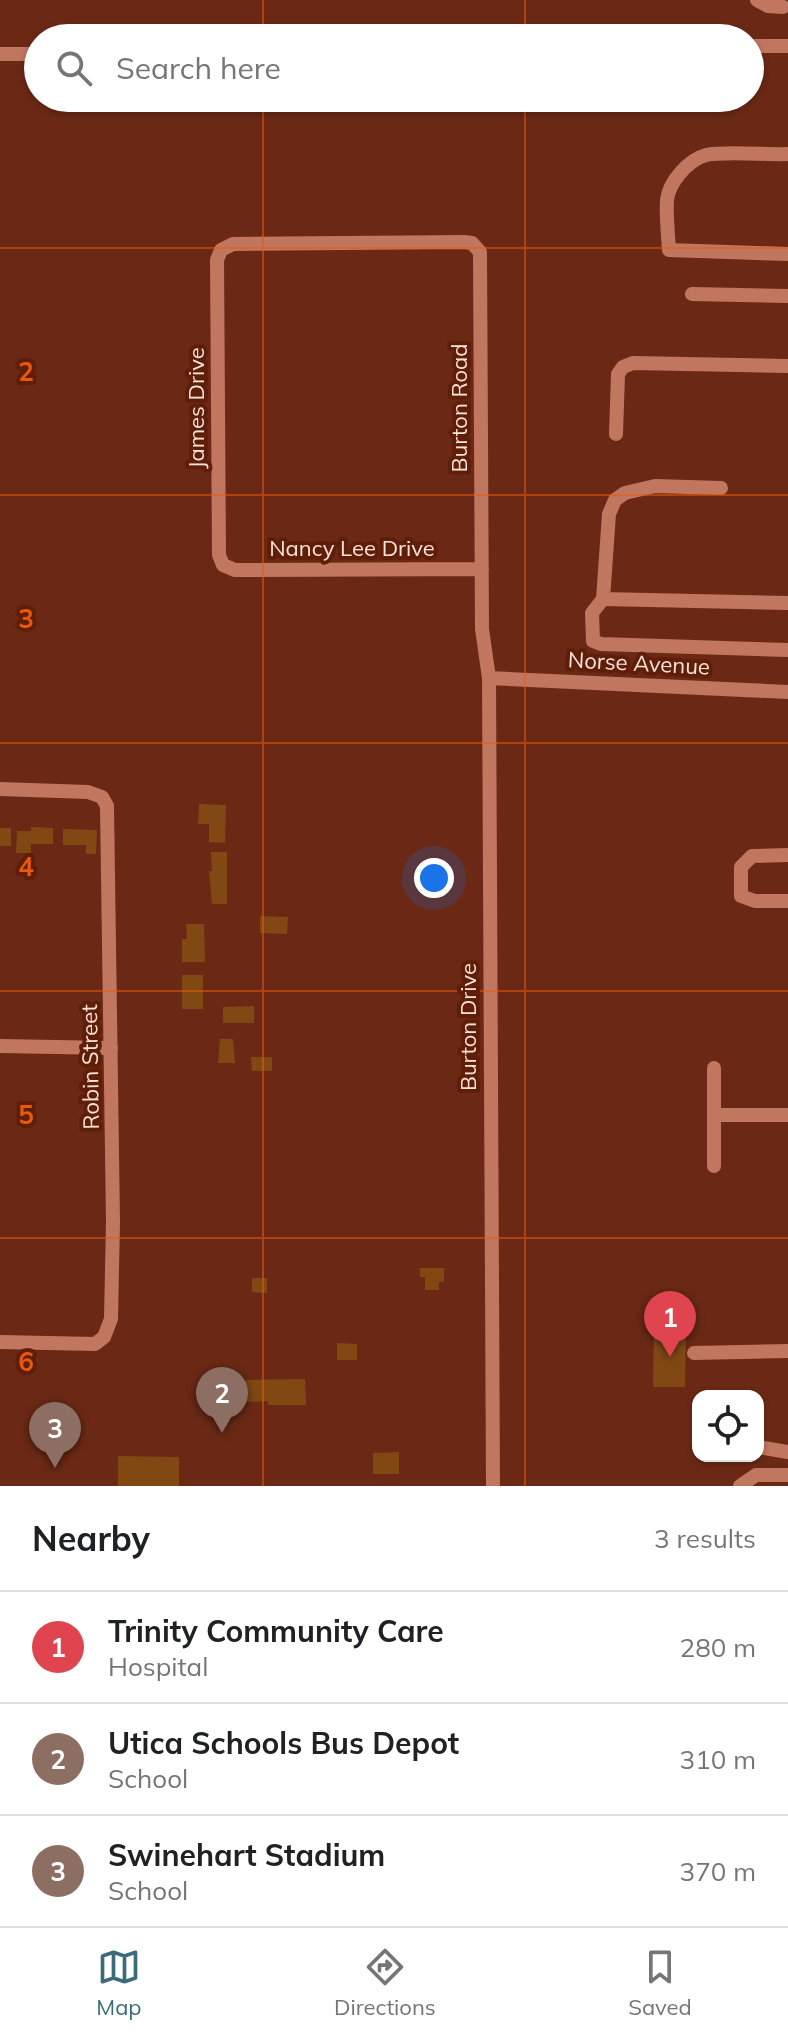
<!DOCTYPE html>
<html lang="en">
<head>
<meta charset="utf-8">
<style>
  :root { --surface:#fff; --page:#f2f2f2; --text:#202124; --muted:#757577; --line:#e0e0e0; --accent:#3a6c7b }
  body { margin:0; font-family:Mulish,sans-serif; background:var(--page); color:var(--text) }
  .controls { position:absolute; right:24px; bottom:24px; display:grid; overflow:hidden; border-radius:16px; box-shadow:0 2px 6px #0004 }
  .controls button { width:72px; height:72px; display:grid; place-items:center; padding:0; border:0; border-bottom:2px solid var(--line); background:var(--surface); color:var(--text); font:40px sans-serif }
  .you { position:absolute; left:434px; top:878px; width:28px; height:28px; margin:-20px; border:6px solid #fff; border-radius:50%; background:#1a73e8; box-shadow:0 0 0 12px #1a73e833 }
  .badge { display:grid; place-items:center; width:52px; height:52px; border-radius:50%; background:var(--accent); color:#fff; font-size:26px; font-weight:700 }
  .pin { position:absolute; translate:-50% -66px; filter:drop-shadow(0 2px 4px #0008) }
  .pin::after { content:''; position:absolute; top:42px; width:28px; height:24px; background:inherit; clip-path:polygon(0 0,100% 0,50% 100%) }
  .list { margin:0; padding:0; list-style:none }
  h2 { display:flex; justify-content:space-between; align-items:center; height:104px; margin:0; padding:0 32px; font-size:34px }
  h2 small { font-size:26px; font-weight:400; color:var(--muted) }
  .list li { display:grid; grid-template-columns:52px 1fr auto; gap:24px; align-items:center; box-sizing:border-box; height:112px; padding:0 32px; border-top:2px solid var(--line) }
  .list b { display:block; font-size:30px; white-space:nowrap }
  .list p { margin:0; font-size:26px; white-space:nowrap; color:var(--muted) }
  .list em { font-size:26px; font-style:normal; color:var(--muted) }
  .icon { flex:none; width:44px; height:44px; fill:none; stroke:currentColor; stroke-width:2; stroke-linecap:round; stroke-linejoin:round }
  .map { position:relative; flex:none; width:788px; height:1486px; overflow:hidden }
  .search { position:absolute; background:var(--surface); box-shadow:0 2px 6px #0004; left:24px; right:24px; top:24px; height:88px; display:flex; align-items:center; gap:20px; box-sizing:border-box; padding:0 28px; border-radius:44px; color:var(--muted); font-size:30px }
  .sheet { height:440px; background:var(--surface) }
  nav { display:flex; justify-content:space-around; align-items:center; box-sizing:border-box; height:112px; border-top:2px solid var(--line); background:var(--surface); font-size:22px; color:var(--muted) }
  nav a { display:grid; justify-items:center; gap:4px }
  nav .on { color:var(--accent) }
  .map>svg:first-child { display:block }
  .building { fill:#814814 }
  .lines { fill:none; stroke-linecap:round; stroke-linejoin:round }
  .minor { stroke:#c17660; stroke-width:14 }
  .grid { fill:none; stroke:#e8590c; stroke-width:2; stroke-opacity:0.55 }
  .labels { text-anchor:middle; stroke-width:8; stroke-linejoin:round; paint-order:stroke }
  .street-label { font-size:22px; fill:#fbe2da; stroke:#5f1e08 }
  .grid-label { font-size:26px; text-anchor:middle; font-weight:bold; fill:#e8590c; stroke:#5f1e08; stroke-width:8; stroke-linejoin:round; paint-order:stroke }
</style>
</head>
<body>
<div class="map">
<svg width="788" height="1486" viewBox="0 0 788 1486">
  <rect width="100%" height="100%" fill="#6b2915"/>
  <g class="building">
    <path d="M199 804 226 805 225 843 209 842V824H198Z"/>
    <path d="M31 827 53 828V844H31V853H16L17 831H31Z"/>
    <rect x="0" y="828" width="11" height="18"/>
    <path d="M63 829 97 830 96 854H86V845H63Z"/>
    <path d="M211 852H227V904H212L209 871H212Z"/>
    <path d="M260 916 288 917 287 934 260 933Z"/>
    <path d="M186 924H204L205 962H182V939H187Z"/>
    <rect x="182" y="975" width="21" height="34"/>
    <path d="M254 1006V1023H223V1007Z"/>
    <path d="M220 1039H233L235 1063H218Z"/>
    <path d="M251 1057H272V1071H252Z"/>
    <path d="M420 1268H444V1282H439V1290H425V1277H420Z"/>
    <path d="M252 1278H267V1293L252 1292Z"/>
    <path d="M654 1328 686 1329 685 1387H653Z"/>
    <path d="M337 1343 357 1344V1360H337Z"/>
    <path d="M305 1379 306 1405H268V1401L240 1402V1380Z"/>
    <path d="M399 1452V1474H373V1453Z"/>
    <path d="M118 1456 179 1457V1486H118Z"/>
  </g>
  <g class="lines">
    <g class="minor">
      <path d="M757 0 768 6 783 7"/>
      <path d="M750 46H788"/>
      <path d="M0 54H38"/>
      <path d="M788 154C767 155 725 151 706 155 688 160 669 182 667 200 666 216 668 234 669 250L788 254"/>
      <path d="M692 294 788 296"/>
      <path d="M616 434 618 374 623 367 633 363 788 366"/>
      <path d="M721 488 655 486 625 493 615 500 609 514 603 599 788 603"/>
      <path d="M482 569 235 570 223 565 219 555 217 260 221 250 233 244 464 242 472 243 480 252 482 629 489 678 493 1486"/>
      <path d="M603 599 592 613 593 641 601 644 788 650"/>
      <path d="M489 678 788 692"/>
      <path d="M0 789 88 792 102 797 107 806 113 1222 111 1319 104 1337 95 1344 0 1342"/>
      <path d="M788 855 752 856 741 867V896L755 901H788"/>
      <path d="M0 1046 111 1048"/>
      <path d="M714 1115H788"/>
      <path d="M714 1166V1068"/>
      <path d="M694 1353 788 1351"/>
      <path d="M758 1447 788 1452"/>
      <path d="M740 1486 756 1475H788"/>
    </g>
  </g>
  <path class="grid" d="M263 0V38M525 0V38M263 98V1486M525 98V1486M0 248H788M0 495H788M0 743H788M0 991H788M0 1238H788"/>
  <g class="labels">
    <g class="street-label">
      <text transform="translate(196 408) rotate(-90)" y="8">James Drive</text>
      <text transform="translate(459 408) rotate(-90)" y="8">Burton Road</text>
      <text x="352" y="556">Nancy Lee Drive</text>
      <text transform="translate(639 663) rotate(3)" y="8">Norse Avenue</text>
      <text transform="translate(468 1027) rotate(-90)" y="8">Burton Drive</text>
      <text transform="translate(90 1067) rotate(-91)" y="8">Robin Street</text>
    </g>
  </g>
  <g class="grid-label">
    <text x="26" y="381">2</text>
    <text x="26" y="628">3</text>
    <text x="26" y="876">4</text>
    <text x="26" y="1124">5</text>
    <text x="26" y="1371">6</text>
  </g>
</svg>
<div class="controls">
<button><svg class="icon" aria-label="locate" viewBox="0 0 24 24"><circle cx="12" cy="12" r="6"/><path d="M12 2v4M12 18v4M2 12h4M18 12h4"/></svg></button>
</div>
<div class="you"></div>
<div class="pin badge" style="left:670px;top:1357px;background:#e0444e">1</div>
<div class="pin badge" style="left:222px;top:1433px;background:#8d6e63">2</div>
<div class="pin badge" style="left:55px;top:1468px;background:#8d6e63">3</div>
<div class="search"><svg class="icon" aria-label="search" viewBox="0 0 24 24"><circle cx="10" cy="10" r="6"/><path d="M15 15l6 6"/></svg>Search here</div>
</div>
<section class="sheet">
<h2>Nearby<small>3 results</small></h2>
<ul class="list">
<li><span class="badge" style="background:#e0444e">1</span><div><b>Trinity Community Care</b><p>Hospital</p></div><em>280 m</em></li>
<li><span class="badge" style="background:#8d6e63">2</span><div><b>Utica Schools Bus Depot</b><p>School</p></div><em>310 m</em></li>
<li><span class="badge" style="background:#8d6e63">3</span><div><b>Swinehart Stadium</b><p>School</p></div><em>370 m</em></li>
</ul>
</section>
<nav>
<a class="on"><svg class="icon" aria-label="map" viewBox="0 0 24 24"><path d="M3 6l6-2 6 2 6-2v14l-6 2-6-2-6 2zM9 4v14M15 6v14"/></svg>Map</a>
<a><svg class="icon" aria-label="directions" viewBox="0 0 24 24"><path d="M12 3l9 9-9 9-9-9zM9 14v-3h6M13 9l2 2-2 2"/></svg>Directions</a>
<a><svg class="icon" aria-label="saved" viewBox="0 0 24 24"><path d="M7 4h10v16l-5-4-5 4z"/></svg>Saved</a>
</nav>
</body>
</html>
